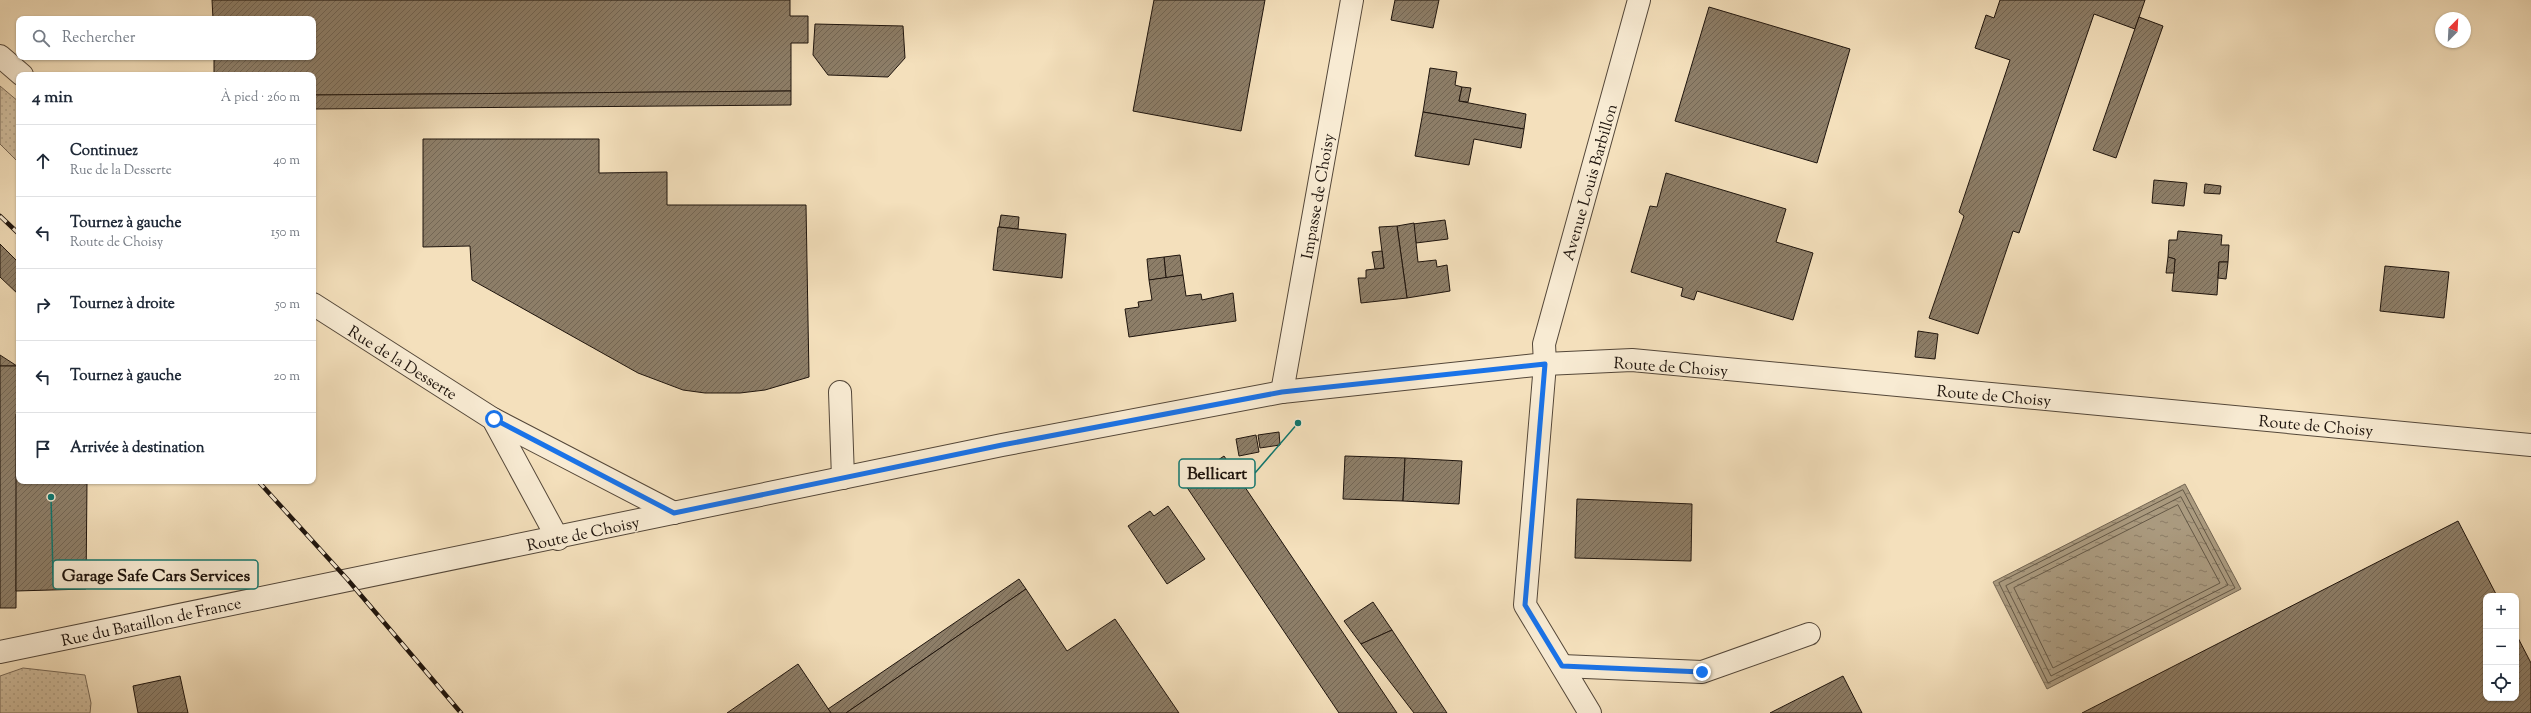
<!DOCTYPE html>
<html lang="fr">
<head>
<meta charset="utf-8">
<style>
  :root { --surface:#fff; --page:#f2f2f3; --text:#1f2937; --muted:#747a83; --line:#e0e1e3 }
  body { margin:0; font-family:"Sorts Mill Goudy",serif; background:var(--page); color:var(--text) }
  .controls { position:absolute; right:12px; bottom:12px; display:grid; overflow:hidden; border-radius:8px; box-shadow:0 1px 3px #0004 }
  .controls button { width:36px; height:36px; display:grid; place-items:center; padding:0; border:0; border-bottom:1px solid var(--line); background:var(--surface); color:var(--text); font:20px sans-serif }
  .compass { position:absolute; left:2435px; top:12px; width:36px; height:36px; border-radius:50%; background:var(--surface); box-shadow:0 1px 3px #0004; rotate:24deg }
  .stop { position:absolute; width:12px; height:12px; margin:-9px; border:3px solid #1a73e8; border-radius:50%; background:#fff }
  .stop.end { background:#1a73e8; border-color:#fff; box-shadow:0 1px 4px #0008 }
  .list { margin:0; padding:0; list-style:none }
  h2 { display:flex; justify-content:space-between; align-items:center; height:52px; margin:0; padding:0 16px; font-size:17px }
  h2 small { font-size:13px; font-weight:400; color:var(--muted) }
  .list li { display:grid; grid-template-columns:26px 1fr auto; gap:12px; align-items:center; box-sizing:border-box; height:72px; padding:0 16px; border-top:1px solid var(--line) }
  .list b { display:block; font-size:15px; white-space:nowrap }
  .list p { margin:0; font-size:13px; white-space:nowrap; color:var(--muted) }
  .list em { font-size:13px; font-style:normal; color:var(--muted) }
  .icon { flex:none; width:22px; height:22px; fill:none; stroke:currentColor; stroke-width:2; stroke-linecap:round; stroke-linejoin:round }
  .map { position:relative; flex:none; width:2531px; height:713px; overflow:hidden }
  .search { position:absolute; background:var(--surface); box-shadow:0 1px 3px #0004; left:16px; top:16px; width:300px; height:44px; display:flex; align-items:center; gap:10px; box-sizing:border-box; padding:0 14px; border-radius:8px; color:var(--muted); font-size:15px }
  .panel { position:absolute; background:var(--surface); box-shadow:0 1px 3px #0004; left:16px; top:72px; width:300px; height:412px; border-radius:8px }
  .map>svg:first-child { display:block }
  .grass { fill:url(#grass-dots); stroke:#776856 }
  .water { fill:url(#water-ripples); stroke:#736552 }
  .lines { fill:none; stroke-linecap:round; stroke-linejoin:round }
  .shore { stroke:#645846; stroke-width:1 }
  .building { fill:url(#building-hatch); stroke:#1e140d }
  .service-casing { stroke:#544739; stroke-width:24 }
  .minor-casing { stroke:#544739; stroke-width:24 }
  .tertiary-casing { stroke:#544739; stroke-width:24 }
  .service { stroke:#f8ebd3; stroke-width:22 }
  .minor { stroke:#f8ebd3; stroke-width:22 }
  .tertiary { stroke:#f8ebd3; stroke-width:22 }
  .rail-casing { stroke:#1e140d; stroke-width:4.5 }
  .rail { stroke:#f8ebd3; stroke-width:3; stroke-dasharray:9; stroke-linecap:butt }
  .route { stroke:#1a73e8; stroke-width:5 }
  .labels { text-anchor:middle; stroke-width:3; stroke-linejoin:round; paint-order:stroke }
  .street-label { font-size:16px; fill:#1e140d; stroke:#f8ebd3 }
  .leader { fill:none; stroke:#0f766e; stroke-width:1.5 }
  .callout-dot { fill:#0f766e; stroke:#f8ebd3; stroke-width:1.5 }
  .callout { fill:#f8ebd3; stroke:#0f766e; stroke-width:1.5 }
  .callout-label { font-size:17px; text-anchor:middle; font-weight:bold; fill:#1e140d }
</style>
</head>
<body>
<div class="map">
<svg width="2531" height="713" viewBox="0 0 2531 713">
  <defs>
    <pattern id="grass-dots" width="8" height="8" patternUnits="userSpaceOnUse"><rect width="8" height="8" fill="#d0bd9e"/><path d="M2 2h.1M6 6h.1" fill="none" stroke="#b2a287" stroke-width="1.8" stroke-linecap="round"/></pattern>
    <pattern id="water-ripples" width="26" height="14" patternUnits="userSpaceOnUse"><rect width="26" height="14" fill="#ab9b80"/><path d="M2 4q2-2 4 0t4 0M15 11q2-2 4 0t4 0" fill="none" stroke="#8b7d67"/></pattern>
    <pattern id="building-hatch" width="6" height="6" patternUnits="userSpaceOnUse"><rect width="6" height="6" fill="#8d7e68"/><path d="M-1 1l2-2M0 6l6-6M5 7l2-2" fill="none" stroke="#736654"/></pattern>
  </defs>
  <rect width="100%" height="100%" fill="#f4e0bc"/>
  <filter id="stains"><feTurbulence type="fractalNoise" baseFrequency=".005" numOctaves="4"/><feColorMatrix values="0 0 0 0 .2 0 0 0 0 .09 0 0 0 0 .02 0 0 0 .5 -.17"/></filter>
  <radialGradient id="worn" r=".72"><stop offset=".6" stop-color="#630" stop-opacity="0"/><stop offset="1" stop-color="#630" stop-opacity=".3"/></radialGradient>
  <g class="grass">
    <path d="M0 86 19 102V163L0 144Z"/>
    <path d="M23 668 85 675 91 703 90 713H0V676Z"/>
  </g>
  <path class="water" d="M2185 484 2241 589 2047 689 1993 582Z"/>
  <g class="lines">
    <g class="shore">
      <path d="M2183 490 2235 588 2048 683 1999 583Z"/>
      <path d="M2181 497 2228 585 2051 676 2006 586Z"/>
      <path d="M2178 505 2220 583 2053 668 2014 588Z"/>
    </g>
  </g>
  <g class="building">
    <path d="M212 0H790V16H808V43H791V91L313 95V75H214V57H313V19H213Z"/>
    <path d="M1154 0H1265L1241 131 1133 111Z"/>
    <path d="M1395 0H1439L1433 28 1391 20Z"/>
    <path d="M2000 0H2145L2135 29 2094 14 2019 233 2013 231 1978 334 1929 318 1964 216 1959 212 2010 60 1975 48 1986 15 1994 18Z"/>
    <path d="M1709 7 1850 49 1817 163 1675 121Z"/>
    <path d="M2139 17 2163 26 2116 158 2093 150Z"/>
    <path d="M815 24 903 26 905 58 888 77 828 75 813 55Z"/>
    <path d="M1430 68 1457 72 1455 85 1462 87 1459 101 1526 114 1524 129 1423 112Z"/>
    <path d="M1462 87 1471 88 1468 102 1459 101Z"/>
    <path d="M791 91V105L313 109V95Z"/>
    <path d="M1423 112 1524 129 1521 148 1474 139 1469 165 1415 156Z"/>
    <path d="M423 139H599V173L667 172V205H806L809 377 765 390 740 393H705L683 390 638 373 472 280 470 246 423 247Z"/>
    <path d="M1666 173 1786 209 1776 242 1813 253 1793 320 1697 291 1694 300 1681 296 1683 288 1631 272 1650 206 1657 207Z"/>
    <path d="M2154 180 2187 183 2184 206 2152 203Z"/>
    <path d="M2205 184 2221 186 2220 194 2204 193Z"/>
    <path d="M1001 215 1019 217 1018 229 999 227Z"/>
    <path d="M1445 220 1448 239 1416 243 1413 224Z"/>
    <path d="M1414 223 1418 262 1436 260 1437 267 1447 265 1450 291 1407 298 1397 226Z"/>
    <path d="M1397 226 1407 298 1361 303 1358 278H1366V270L1384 268 1379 227Z"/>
    <path d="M998 227 1066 234 1062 278 993 270Z"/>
    <path d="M2178 231 2222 235 2221 245H2229L2228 262H2219L2217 295 2172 291 2175 259 2168 257 2169 240H2177Z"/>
    <path d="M0 244 19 263V295L0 277Z"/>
    <path d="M1382 251 1384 268 1375 269 1372 252Z"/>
    <path d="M1180 255 1183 275 1166 278 1164 257Z"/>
    <path d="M1164 257 1166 278 1149 280 1147 259Z"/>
    <path d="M2168 257 2175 259 2174 273H2166Z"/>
    <path d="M2219 262H2228L2226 279 2218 278Z"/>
    <path d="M2385 266 2449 272 2444 318 2380 311Z"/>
    <path d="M1183 275 1186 296 1201 294 1202 300 1233 293 1236 321 1129 337 1125 309 1139 307 1138 302 1152 300 1149 280Z"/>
    <path d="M1918 331 1938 334 1935 359 1915 357Z"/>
    <path d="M0 355 17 366H0Z"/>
    <path d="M0 366H17L16 608H0Z"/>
    <path d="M16 414H19V481H87L86 589 16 591Z"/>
    <path d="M1279 432 1280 445 1260 448 1258 435Z"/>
    <path d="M1256 435 1259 452 1239 456 1236 439Z"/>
    <path d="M1224 456 1397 713H1339L1184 483Z"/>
    <path d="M1345 456 1405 458 1403 501 1343 499Z"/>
    <path d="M1405 458 1462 461 1459 504 1403 501Z"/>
    <path d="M1577 499 1692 504 1691 561 1575 558Z"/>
    <path d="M1168 506 1205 559 1167 584 1128 526 1150 511 1154 516Z"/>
    <path d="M2458 521 2497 596H2486V698H2516V634L2531 663V713H2082Z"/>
    <path d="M1019 579 1026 589 846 713H831L828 709Z"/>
    <path d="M1026 589 1067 651 1115 619 1179 713H846Z"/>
    <path d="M1373 602 1392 630 1361 644 1344 621Z"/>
    <path d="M1392 630 1447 713H1414L1361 644Z"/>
    <path d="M798 664 831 713H727Z"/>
    <path d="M180 676 188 713H138L133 686Z"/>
    <path d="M1843 676 1862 713H1770Z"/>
  </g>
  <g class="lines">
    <defs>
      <g id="service">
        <path d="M1545 364 1525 605 1590 713"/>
        <path d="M840 392 843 478"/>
        <path d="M1562 666 1702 672 1809 634"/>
      </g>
      <g id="minor">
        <path d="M0 56 22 75"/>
        <path d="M313 304 493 419 558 539"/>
        <path d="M1545 364 1544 344 1639 0"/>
        <path d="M1282 392 1352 0"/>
        <path d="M493 419 674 513"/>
      </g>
      <path id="tertiary" d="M0 652 1002 445 1282 392 1545 364 1632 360 2531 445"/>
    </defs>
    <use href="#service" class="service-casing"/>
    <use href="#minor" class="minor-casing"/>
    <use href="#tertiary" class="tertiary-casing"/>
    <use href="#service" class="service"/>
    <use href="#minor" class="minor"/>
    <use href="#tertiary" class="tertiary"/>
    <defs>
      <g id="rail">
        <path d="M0 216 19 234"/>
        <path d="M258 481 348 580 461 713"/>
      </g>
    </defs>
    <use href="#rail" class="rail-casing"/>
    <use href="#rail" class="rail"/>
  </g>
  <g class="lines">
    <path class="route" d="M494 419 674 513 1002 445 1282 392 1545 364 1525 605 1562 666 1702 672"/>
  </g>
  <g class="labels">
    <g class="street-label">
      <text transform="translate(1589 182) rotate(-74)" y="6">Avenue Louis Barbillon</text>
      <text transform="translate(1317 196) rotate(-80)" y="6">Impasse de Choisy</text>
      <text transform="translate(403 362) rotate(32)" y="6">Rue de la Desserte</text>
      <text transform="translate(1671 366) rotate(4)" y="6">Route de Choisy</text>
      <text transform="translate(1994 395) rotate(5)" y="6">Route de Choisy</text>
      <text transform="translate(2316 425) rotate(5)" y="6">Route de Choisy</text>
      <text transform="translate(583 533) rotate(-12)" y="6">Route de Choisy</text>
      <text transform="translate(151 621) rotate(-12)" y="6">Rue du Bataillon de France</text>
    </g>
  </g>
  <path class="leader" d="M1298 423L1255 473M51 497L53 575"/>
  <g class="callout-dot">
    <circle cx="1298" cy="423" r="4"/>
    <circle cx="51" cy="497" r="4"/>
  </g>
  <g class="callout">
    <rect x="1179" y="459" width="76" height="29" rx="4"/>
    <rect x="53" y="560" width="205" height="29" rx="4"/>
  </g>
  <g class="callout-label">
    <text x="1217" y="479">Bellicart</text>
    <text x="156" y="581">Garage Safe Cars Services</text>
  </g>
  <rect width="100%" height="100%" filter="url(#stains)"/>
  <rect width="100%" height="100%" fill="url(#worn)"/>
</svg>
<div class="controls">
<button>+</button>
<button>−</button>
<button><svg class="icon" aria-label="locate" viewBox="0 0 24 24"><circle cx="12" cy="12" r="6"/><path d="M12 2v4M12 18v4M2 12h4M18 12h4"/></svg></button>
</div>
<svg class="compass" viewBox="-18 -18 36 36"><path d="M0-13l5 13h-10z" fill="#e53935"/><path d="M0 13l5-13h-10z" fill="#747a83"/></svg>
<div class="stop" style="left:494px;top:419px"></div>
<div class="stop end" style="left:1702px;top:672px"></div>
<div class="search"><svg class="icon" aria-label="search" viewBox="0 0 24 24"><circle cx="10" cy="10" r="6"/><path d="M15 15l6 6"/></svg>Rechercher</div>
<section class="panel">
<h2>4 min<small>À pied · 260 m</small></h2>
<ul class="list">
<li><svg class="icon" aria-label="ahead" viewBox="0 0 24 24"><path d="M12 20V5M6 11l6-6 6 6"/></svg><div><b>Continuez</b><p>Rue de la Desserte</p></div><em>40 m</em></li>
<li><svg class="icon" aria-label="left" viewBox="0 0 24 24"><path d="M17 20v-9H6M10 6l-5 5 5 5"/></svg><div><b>Tournez à gauche</b><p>Route de Choisy</p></div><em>150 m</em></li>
<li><svg class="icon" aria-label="right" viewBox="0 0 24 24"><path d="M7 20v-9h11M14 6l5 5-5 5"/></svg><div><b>Tournez à droite</b></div><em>50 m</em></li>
<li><svg class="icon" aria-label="left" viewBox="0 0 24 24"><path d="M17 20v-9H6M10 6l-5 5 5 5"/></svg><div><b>Tournez à gauche</b></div><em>20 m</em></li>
<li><svg class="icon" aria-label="arrive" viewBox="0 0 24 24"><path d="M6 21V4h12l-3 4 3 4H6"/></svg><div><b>Arrivée à destination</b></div></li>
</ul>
</section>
</div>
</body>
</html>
